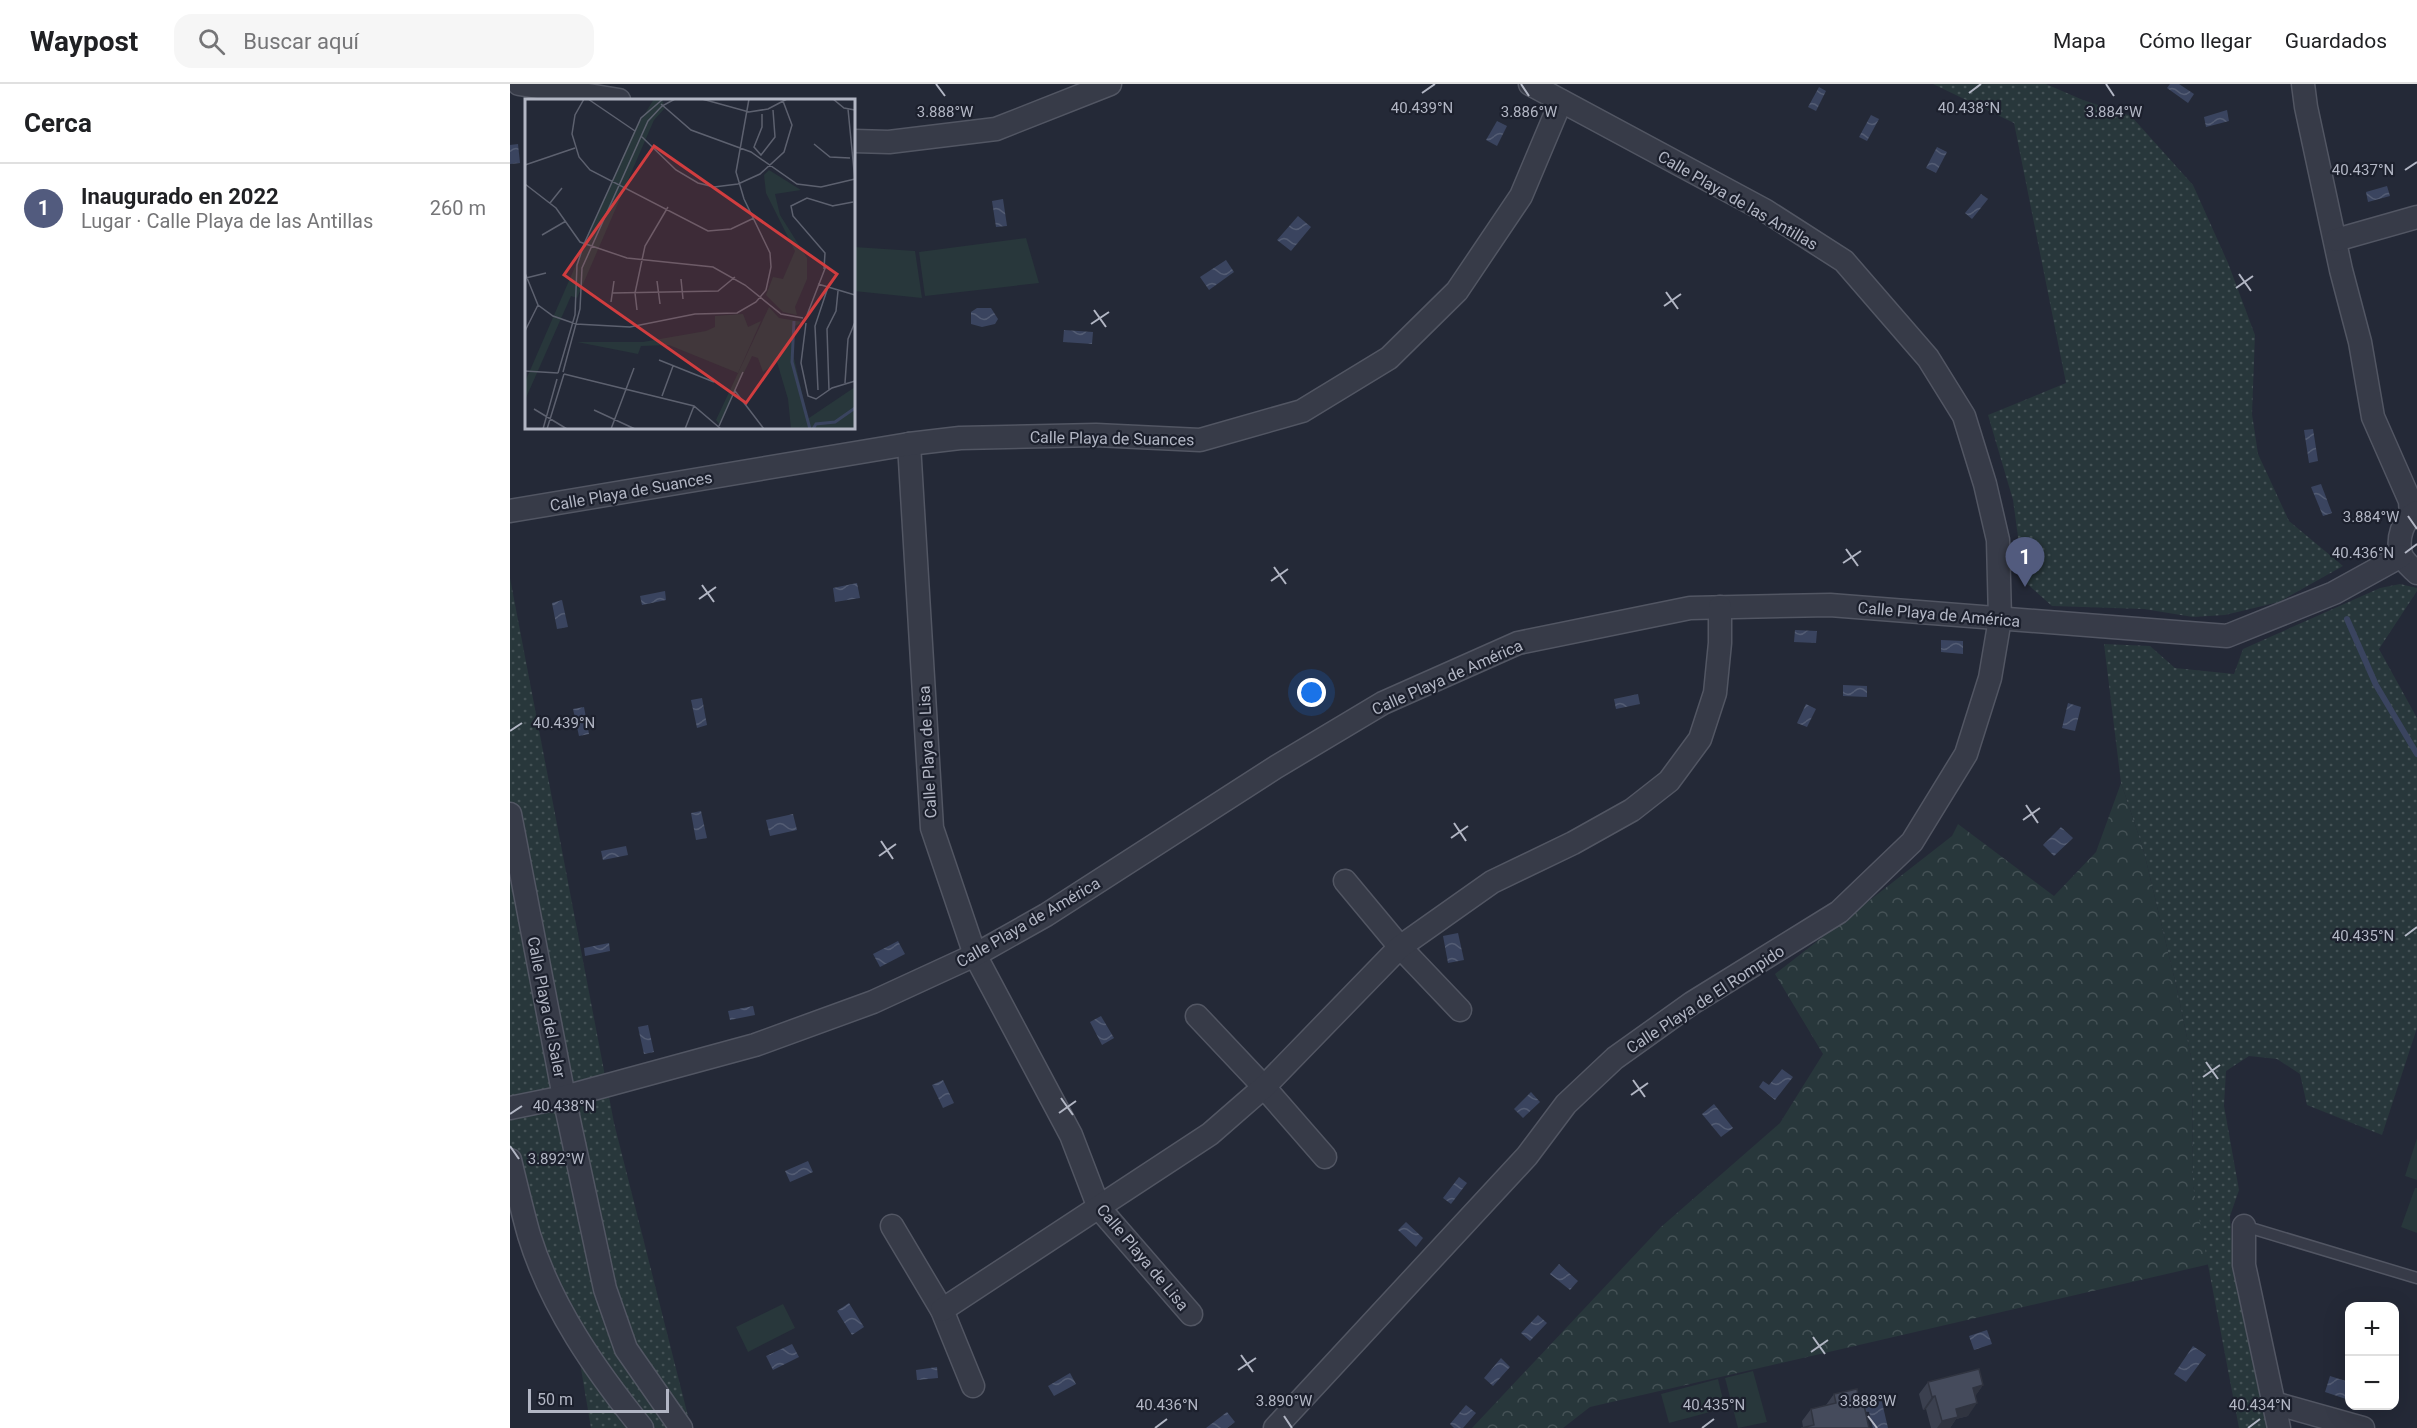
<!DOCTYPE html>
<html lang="es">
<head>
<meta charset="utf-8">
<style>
  :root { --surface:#fff; --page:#f6f6f6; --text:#202124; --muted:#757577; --line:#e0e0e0; --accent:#525b7e }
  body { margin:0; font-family:Roboto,sans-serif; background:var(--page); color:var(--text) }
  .controls { position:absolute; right:18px; bottom:18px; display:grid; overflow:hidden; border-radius:12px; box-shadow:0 6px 24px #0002 }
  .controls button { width:54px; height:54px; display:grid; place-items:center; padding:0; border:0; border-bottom:2px solid var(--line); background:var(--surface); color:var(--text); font:30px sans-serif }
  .scale { position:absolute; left:18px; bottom:15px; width:141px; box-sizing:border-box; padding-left:6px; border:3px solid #b2b6c4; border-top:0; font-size:16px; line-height:21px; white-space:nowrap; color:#b2b6c4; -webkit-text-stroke:4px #1c202d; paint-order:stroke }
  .you { position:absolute; left:802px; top:609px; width:21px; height:21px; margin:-15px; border:4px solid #fff; border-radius:50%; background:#1a73e8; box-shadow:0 0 0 9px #1a73e833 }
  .badge { display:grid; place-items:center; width:39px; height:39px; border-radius:50%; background:var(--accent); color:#fff; font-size:20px; font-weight:700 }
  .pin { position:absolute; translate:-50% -50px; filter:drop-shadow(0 2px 3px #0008) }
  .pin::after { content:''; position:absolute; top:32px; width:21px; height:18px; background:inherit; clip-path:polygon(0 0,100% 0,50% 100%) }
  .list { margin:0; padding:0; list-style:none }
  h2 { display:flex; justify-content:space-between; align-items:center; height:78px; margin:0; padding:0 24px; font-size:26px }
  h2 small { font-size:20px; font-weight:400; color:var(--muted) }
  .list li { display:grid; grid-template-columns:39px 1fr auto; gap:18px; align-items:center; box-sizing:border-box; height:90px; padding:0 24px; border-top:2px solid var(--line) }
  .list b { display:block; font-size:22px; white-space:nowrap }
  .list p { margin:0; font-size:20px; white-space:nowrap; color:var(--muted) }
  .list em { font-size:20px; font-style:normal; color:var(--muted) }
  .icon { flex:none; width:33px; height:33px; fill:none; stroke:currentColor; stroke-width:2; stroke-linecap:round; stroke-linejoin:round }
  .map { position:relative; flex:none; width:1907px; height:1344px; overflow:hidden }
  header { display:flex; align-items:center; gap:36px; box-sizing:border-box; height:84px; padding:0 30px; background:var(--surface); border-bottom:2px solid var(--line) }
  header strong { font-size:28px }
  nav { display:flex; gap:33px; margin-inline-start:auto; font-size:21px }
  .search { width:420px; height:54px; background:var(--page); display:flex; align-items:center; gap:15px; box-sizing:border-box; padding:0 21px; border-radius:18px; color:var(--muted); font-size:22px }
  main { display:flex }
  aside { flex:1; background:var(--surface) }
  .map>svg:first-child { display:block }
  .forest { fill:url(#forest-crowns) }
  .park { fill:url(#park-dots) }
  .pitch { fill:#28373b }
  .water { fill:url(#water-waves) }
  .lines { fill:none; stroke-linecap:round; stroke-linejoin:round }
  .stream { stroke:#3a445f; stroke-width:6 }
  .lane-casing { stroke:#525663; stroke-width:13 }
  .street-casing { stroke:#525663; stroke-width:25 }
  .lane { stroke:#373b48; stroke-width:10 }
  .street { stroke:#373b48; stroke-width:22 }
  .wall { fill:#3b404f }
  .shaded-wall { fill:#303440 }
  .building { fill:#454b5c; stroke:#303440; stroke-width:1.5 }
  .ticks { fill:none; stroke:#b2b6c4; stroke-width:2 }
  .labels { text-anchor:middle; stroke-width:4.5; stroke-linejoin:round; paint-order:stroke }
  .street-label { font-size:16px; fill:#b2b6c4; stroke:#1c202d }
  .inset-river { fill:none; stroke:#3a445f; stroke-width:3 }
  .inset-road { fill:none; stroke:#5d616f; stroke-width:1.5 }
  .view { fill:#d13d3f; fill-opacity:0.15; stroke:#d13d3f; stroke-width:3 }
  .inset-edge { fill:none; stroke:#b2b6c4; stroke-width:3 }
  .ticks-label { font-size:15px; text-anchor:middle; fill:#b2b6c4; stroke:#1c202d; stroke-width:4.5; stroke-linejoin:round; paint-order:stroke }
</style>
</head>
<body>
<header>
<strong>Waypost</strong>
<div class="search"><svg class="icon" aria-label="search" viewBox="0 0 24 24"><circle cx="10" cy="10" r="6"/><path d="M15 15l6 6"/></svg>Buscar aquí</div>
<nav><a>Mapa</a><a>Cómo llegar</a><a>Guardados</a></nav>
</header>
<main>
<aside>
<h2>Cerca<small></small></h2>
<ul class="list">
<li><span class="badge">1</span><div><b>Inaugurado en 2022</b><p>Lugar · Calle Playa de las Antillas</p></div><em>260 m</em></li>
</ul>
</aside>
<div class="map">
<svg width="1907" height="1344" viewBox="0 0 1907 1344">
  <defs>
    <pattern id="forest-crowns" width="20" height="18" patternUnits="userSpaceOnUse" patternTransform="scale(1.5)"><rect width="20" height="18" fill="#28373b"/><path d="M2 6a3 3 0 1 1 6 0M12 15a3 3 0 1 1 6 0" fill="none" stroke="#455256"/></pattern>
    <pattern id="park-dots" width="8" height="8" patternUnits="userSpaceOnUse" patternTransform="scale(1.5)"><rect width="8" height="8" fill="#28373b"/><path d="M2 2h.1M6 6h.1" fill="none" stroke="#455256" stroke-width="1.8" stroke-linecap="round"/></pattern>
    <pattern id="water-waves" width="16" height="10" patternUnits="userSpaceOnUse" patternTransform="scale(1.5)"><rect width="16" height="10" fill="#3a445f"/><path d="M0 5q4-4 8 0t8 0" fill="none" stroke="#545d74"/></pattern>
  </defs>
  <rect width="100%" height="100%" fill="#242937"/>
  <path class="forest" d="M1611 699 1633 764 1667 905 1682 978 1683 1102 1700 1180 1080 1323 1053 1344H962L1151 1143 1270 1039 1313 970 1265 890 1442 752 1448 740 1544 812 1586 768Z"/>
  <g class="park">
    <path d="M1423 0H1536L1573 16 1621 32 1683 101 1718 179 1745 251 1742 330 1748 370 1779 437 1833 482 1769 518 1715 531 1683 533 1634 525 1542 522 1514 497 1503 416 1478 331 1556 299 1504 39Z"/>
    <path d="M0 494 104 1039 181 1344H81L68 1267 0 1082Z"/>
    <path d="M1890 500 1907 504V507L1869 565 1907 634V944L1872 1051 1797 1021 1790 990 1767 975 1739 972 1716 987 1714 1022 1729 1106 1720 1132 1723 1175 1759 1344H1729L1683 1102 1682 978 1667 905 1633 764 1611 699 1594 560 1640 562 1665 584 1724 590 1733 565 1870 504Z"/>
  </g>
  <g class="pitch">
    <path d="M516 154 529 199 415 212 409 168Z"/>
    <path d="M344 163 405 167 412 214 344 207Z"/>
    <path d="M1907 1054V1096L1895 1092Z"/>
    <path d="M1905 1104H1907V1149L1891 1143Z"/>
    <path d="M273 1220 285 1244 238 1268 226 1243Z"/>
    <path d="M1243 1287 1257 1338 1228 1344 1215 1294Z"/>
    <path d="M1208 1295 1215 1324 1159 1339 1151 1310Z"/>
  </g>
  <g class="water">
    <path d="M1660 0H1669L1684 10 1678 19 1657 4Z"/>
    <path d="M1309 3 1316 7 1306 27 1298 23Z"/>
    <path d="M1717 26 1719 37 1696 43 1694 33Z"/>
    <path d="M1361 31 1369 35 1357 57 1349 53Z"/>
    <path d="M987 37 997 42 987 62 976 56Z"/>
    <path d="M8 60 10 79 0 80V61Z"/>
    <path d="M1427 63 1437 68 1426 89 1416 84Z"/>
    <path d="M1877 102 1880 112 1858 118 1856 108Z"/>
    <path d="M1471 110 1478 115 1462 135 1455 129Z"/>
    <path d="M493 115 497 142 486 143 482 117Z"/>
    <path d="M788 132 801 143 781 167 767 156Z"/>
    <path d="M716 176 724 188 699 206 690 193Z"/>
    <path d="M467 224H481L488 235 485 240 472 243 461 240V228Z"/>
    <path d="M554 246 583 248 582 260 553 258Z"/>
    <path d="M1803 345 1808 377 1799 379 1794 346Z"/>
    <path d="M1811 400 1822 429 1813 432 1801 403Z"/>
    <path d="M347 499 350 514 325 518 323 504Z"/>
    <path d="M155 507 156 516 132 521 130 512Z"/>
    <path d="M52 516 58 543 47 545 42 519Z"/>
    <path d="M1285 546 1307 547 1306 559 1284 558Z"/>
    <path d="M1431 556 1453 557V570L1431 568Z"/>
    <path d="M1333 601 1357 602V613L1333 612Z"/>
    <path d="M1128 610 1130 620 1106 625 1104 615Z"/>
    <path d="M192 614 197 641 187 644 181 616Z"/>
    <path d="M1558 619 1571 623 1565 647 1552 644Z"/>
    <path d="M1296 620 1306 625 1297 643 1287 639Z"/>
    <path d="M74 623 79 650 69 652 63 625Z"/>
    <path d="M191 727 197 754 186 756 181 729Z"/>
    <path d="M283 730 287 746 260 752 256 736Z"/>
    <path d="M1551 743 1563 754 1544 772 1533 761Z"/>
    <path d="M116 762 118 771 93 776 91 767Z"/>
    <path d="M948 849 954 876 938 879 933 852Z"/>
    <path d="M388 857 395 870 370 883 363 870Z"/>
    <path d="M99 859 100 867 75 872 74 864Z"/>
    <path d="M243 922 245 931 220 936 218 927Z"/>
    <path d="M591 932 604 954 592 961 580 938Z"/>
    <path d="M138 941 144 968 134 970 128 943Z"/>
    <path d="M1272 985 1283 993 1265 1016 1249 1003 1253 997 1259 1001Z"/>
    <path d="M433 996 444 1019 433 1024 422 1001Z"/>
    <path d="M1021 1008 1030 1018 1013 1034 1004 1025Z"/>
    <path d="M1204 1020 1223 1044 1211 1053 1192 1030Z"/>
    <path d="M298 1077 303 1088 280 1098 275 1087Z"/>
    <path d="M949 1093 957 1099 941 1120 933 1114Z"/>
    <path d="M896 1138 913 1154 906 1163 888 1146Z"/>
    <path d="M1049 1180 1068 1197 1060 1206 1040 1190Z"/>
    <path d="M339 1219 354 1243 342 1251 327 1227Z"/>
    <path d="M1028 1231 1037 1239 1020 1257 1011 1249Z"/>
    <path d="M1477 1246 1482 1260 1464 1266 1459 1252Z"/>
    <path d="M282 1260 289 1273 263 1286 256 1272Z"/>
    <path d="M1683 1262 1696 1271 1676 1298 1664 1290Z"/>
    <path d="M991 1274 1000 1283 983 1302 974 1294Z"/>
    <path d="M427 1283 428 1294 407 1296 406 1286Z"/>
    <path d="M560 1289 566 1300 544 1312 538 1302Z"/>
    <path d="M1820 1292 1839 1298V1316L1815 1308Z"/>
    <path d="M1360 1314H1371L1378 1344H1363L1359 1328 1354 1327 1353 1320Z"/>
    <path d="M956 1321 966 1329 953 1344H944L940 1340Z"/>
    <path d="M717 1328 725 1338 717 1344H696Z"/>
  </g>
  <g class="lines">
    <path class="stream" d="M1837 535 1866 601 1907 670"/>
    <defs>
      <path id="lane" d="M1734 1142 1907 1194"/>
      <g id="street">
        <path d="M9 0 109 16"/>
        <path d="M1793 0 1796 23 1831 186 1850 258 1863 333 1900 417 1901 431"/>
        <path d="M344 57 379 58 486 45 600 0"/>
        <path d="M1826 156 1907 133"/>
        <path d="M399 360 422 744 465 871 561 1051 589 1124 681 1230"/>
        <path d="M0 427 399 360 450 354 586 351 690 356 792 327 879 274 947 207 1011 112 1051 17"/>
        <path d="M1907 428C1892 435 1887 455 1891 470 1893 477 1902 484 1907 489"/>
        <path d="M0 730 54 1013 95 1205 116 1265 171 1344"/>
        <path d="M835 797 890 863 950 926"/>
        <path d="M687 932 754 1003 815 1073"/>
        <path d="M0 1024 54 1013 245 961 363 918 465 871 536 831 766 683 873 619 1008 559 1180 524 1320 521 1717 552 1824 509 1891 472"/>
        <path d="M0 1076C6 1101 12 1126 19 1151 41 1223 86 1287 132 1344"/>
        <path d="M382 1142 432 1226 463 1302"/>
        <path d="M1734 1142V1181L1769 1344"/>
        <path d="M432 1226 700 1050 754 1003 890 863 982 798 1063 759 1122 726 1159 697 1190 655 1205 609 1210 559V523"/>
        <path d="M1764 1319 1853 1344"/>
        <path d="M765 1344 1017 1072 1056 1020 1105 974 1182 919 1329 828 1402 758 1456 670 1480 594 1490 535 1488 456 1475 400 1454 332 1418 274 1334 177 1256 127 1020 0"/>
      </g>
    </defs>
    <use href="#lane" class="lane-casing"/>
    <use href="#street" class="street-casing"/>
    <use href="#lane" class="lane"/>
    <use href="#street" class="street"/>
  </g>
  <g class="wall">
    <path d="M1418 1298 1473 1301 1465 1312 1458 1332 1446 1335 1440 1344H1421L1416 1325 1413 1326 1409 1310Z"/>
    <path d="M1324 1310 1348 1313 1359 1344 1293 1343 1292 1337 1301 1325 1316 1321Z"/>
  </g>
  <g class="shaded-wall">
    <path d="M1473 1301 1464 1314 1463 1304Z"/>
    <path d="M1425 1312 1416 1325 1413 1326 1422 1313Z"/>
    <path d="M1467 1319 1458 1332 1446 1335 1440 1344H1427L1432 1337 1446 1325Z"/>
  </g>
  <g class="building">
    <path d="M1469 1285 1473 1301 1463 1304 1467 1319 1446 1325 1448 1333 1432 1337 1425 1312 1422 1313 1418 1298Z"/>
    <path d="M1347 1305 1348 1313 1352 1312 1359 1344H1291L1304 1341 1301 1325 1326 1319 1324 1310Z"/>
  </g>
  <path class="ticks" d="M426 0 435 12M1011 0 1019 12M1596 0 1604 12M912 9 925 0M1459 9 1471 0M1895 86 1907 78M1729 190 1741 207M1726 204 1743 192M1156 208 1168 225M1154 222 1171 210M584 226 596 243M581 240 599 228M1898 432 1907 445M1336 465 1348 482M1895 469 1907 460M1333 479 1351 467M764 483 776 500M761 497 778 485M192 501 204 518M189 515 206 503M0 647 12 639M1516 721 1528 739M1513 736 1530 724M944 739 956 757M941 754 958 742M371 757 383 775M369 772 386 760M1895 852 1907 843M1696 978 1708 995M1693 993 1710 981M1123 996 1135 1013M1121 1011 1138 999M551 1014 563 1031M549 1029 566 1017M0 1030 12 1022M0 1062 9 1075M1303 1253 1315 1270M1301 1268 1318 1256M731 1271 743 1288M728 1286 746 1274M774 1332 782 1344M1358 1332 1367 1344M645 1344 657 1335M1192 1344 1204 1335M1738 1344 1750 1335"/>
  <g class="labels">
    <g class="street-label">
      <text transform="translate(1228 116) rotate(30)" y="6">Calle Playa de las Antillas</text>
      <text transform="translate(602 354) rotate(1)" y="6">Calle Playa de Suances</text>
      <text transform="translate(121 407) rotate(-10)" y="6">Calle Playa de Suances</text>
      <text transform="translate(1429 530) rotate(5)" y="6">Calle Playa de América</text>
      <text transform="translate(937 593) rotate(-24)" y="6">Calle Playa de América</text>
      <text transform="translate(417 668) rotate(-93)" y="6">Calle Playa de Lisa</text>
      <text transform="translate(518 838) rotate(-30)" y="6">Calle Playa de América</text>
      <text transform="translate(1195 915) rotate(-33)" y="6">Calle Playa de El Rompido</text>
      <text transform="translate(37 923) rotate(79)" y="6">Calle Playa del Saler</text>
      <text transform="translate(633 1173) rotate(50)" y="6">Calle Playa de Lisa</text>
    </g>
  </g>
  <g transform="translate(15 15)">
    <rect width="330" height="330" fill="#242937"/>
    <path d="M218 215 223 228 236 222 213 274 144 246 116 247 113 255 52 243H118L181 232 190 228V217ZM330 288V330H273L281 321Z" fill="#28373b"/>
    <path d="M129 0H137L140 9 129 21 52 199 46 197 0 301V283L109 32ZM244 71 276 91 250 95 255 116 282 159V180L270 208 272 216 258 213 241 196 248 178 258 180 270 152 241 94 239 76ZM244 208 254 219 278 223 270 227 268 255 283 320 273 330H266L263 300 252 263 238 273 233 259 227 257 194 325 191 321Z" fill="#28373b"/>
    <path class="inset-river" d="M269 222 267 263 285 330M288 330 291 325 310 323 330 309"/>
    <path class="inset-road" d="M59 0 50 16 47 35 54 58 65 71 183 132 206 130 229 119M63 0 110 32M177 0 224 13 243 10 262 0M308 0 319 9 330 11M136 5 166 31 226 53 272 85 296 88 330 80M323 10 330 82M237 15V28L229 48 236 56 250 38 248 11M116 37 151 71 173 84 189 88 213 85 235 75 259 53 267 26 258 2M289 45 305 58 325 59M0 66 50 49M0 85 31 109 55 143 102 159 188 168 220 186 256 215 278 219M25 104 37 89M307 107 328 103M17 136 41 122M299 170 300 154 268 117 266 107 282 99 308 107M0 174 13 206 28 217 51 225 105 228 170 215 212 214 231 203 241 191 246 168 245 154 219 100 211 73 224 0M1 179 21 174M156 180 158 200M132 182 135 205M293 185 330 196M88 194 193 192 210 178M86 203 89 182M112 211 110 194 120 147 143 108M282 216 301 167M281 224 276 264 283 297 291 300 307 289 330 282M0 232 13 206M134 261 189 283M0 272 33 274M38 273 55 210 57 169 123 22 137 7 150 0M33 274 50 216 52 166 59 145 116 19 138 0M39 275 169 307 196 330M320 284 323 240 330 223M293 291 290 227 303 188M304 291 302 230 311 212 313 192M210 292 239 330M137 297 148 267M9 310 42 330M69 311 110 330M194 327 218 273M18 330 32 280M22 330 39 275M86 330 109 269M160 330 169 307"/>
    <path class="view" d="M129 47 312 175 221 304 39 176Z"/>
    <rect width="330" height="330" class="inset-edge"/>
  </g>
  <g class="ticks-label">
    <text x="1459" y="29">40.438°N</text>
    <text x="912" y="29">40.439°N</text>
    <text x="435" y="33">3.888°W</text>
    <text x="1604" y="33">3.884°W</text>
    <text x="1019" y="33">3.886°W</text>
    <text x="1853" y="91">40.437°N</text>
    <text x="1861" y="438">3.884°W</text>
    <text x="1853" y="474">40.436°N</text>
    <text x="54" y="644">40.439°N</text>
    <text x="1853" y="857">40.435°N</text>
    <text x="54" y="1027">40.438°N</text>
    <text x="46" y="1080">3.892°W</text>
    <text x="774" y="1322">3.890°W</text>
    <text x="1358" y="1322">3.888°W</text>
    <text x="657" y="1326">40.436°N</text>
    <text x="1204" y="1326">40.435°N</text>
    <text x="1750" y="1326">40.434°N</text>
  </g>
</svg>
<div class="controls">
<button>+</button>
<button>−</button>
</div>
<div class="scale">50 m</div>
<div class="you"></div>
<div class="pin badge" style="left:1515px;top:503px">1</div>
</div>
</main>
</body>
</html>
